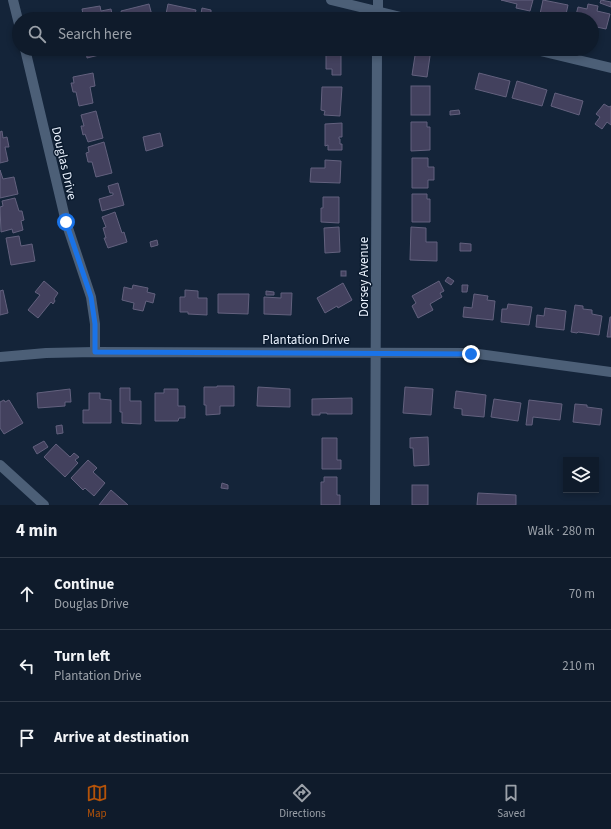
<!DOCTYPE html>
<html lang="en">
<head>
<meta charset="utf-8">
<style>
  :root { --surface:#0f1b2b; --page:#1d2837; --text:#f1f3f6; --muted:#9ba1a9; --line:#2f3947; --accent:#b45309 }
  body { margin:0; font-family:"Source Sans 3",sans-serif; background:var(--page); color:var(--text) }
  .controls { position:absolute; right:12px; bottom:12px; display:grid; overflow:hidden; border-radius:0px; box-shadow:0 2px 6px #0003 }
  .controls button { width:36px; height:36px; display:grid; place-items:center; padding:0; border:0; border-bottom:1px solid var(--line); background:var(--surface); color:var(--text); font:20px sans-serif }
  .stop { position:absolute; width:12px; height:12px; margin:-9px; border:3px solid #1a73e8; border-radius:50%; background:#fff }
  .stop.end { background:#1a73e8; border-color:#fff; box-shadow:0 1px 4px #0008 }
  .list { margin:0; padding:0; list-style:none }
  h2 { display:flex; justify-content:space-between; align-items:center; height:52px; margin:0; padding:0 16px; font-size:17px }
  h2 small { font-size:13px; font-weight:400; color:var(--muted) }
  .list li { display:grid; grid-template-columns:26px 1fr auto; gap:12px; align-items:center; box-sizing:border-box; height:72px; padding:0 16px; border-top:1px solid var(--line) }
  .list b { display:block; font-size:15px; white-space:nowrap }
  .list p { margin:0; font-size:13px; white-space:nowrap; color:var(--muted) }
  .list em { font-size:13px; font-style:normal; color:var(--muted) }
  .icon { flex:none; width:22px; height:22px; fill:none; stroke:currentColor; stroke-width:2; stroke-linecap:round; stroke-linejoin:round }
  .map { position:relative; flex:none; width:611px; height:505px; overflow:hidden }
  .search { position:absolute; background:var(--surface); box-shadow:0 2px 6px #0003; left:12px; right:12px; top:12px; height:44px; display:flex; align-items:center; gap:10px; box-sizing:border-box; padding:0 14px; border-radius:22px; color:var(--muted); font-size:15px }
  .sheet { height:268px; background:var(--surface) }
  nav { display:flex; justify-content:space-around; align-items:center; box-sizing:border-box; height:56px; border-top:1px solid var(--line); background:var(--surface); font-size:11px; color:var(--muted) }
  nav a { display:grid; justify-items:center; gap:2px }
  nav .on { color:var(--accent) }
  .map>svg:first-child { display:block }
  .building { fill:#43415e; stroke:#63617e }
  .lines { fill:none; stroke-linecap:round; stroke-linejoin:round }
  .street { stroke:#4c5f77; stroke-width:10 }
  .route { stroke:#1a73e8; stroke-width:5 }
  .labels { text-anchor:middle; stroke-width:3; stroke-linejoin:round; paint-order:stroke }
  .street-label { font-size:13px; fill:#ebf3ff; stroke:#0b1b2f }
</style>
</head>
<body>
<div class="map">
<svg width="611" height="505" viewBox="0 0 611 505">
  <rect width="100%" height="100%" fill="#142439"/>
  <g class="building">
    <path d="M501 0H533L530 11 516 8 517 4Z"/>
    <path d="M543 0 568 5 565 19 540 14Z"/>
    <path d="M601 0 611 2V7L600 3Z"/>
    <path d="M149 4 153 19H123L121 11Z"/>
    <path d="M168 4 196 10 194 19H165Z"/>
    <path d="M588 4 598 6 597 11 610 14 606 29 592 26V19H575L578 7 587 9Z"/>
    <path d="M100 6 101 11 111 9 113 19H84L82 9Z"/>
    <path d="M202 8 211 10V13L230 18V19H200Z"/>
    <path d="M266 15 275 17V19H265Z"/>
    <path d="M86 49H98L99 55 87 58Z"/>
    <path d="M326 49H342V54H341V75H332V69H326Z"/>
    <path d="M416 49H431L427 77 412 75Z"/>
    <path d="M93 73 95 86 90 87 93 103 79 106 76 92H73L71 83H74L73 77Z"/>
    <path d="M479 73 510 81 506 97 475 89Z"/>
    <path d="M517 81 547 90 542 106 512 98Z"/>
    <rect x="411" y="86" width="19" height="29"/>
    <path d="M322 87H342L340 116 324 115 325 111 321 110Z"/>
    <path d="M555 93 583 101 579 115 551 106Z"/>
    <path d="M604 104 609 107 611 106V125L607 122 602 129 595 124 600 117 596 114Z"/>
    <path d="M459 110 460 114 450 115V111Z"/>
    <path d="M96 111 103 138 88 142 85 134 83 135 81 126H84L81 115Z"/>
    <path d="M411 122H427V127H430V150L411 151Z"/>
    <path d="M342 123V137H339V139H340V144H342V150H328V145L325 146V124Z"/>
    <path d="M2 131 3 138 7 137 9 147H5L8 161 0 163V132Z"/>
    <path d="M160 133 163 146 146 151 143 137Z"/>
    <path d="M104 142 112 173 96 177 92 162H88L86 153 89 152 88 147Z"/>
    <path d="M412 158H428V167H434V180H428V188H412Z"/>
    <path d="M325 160 341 161 340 183 310 182 311 168H325Z"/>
    <path d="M0 170 3 179 14 177 18 194 0 198Z"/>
    <path d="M118 183 124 205 102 211 99 199 113 195V193H110L108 186Z"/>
    <path d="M412 194H427V199H430V222H412Z"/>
    <path d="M323 197H339V223L321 222V208H323Z"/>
    <path d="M15 198 19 211H22L24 220 21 221 23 230 13 233 12 229 1 232 0 207 3 206 2 201Z"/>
    <path d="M115 212 122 233 124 232 127 242 108 248 104 238H106L103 228 106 227 102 217Z"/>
    <path d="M339 227 340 252 325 253 324 228Z"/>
    <path d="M411 227 426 228V242H437V261L410 260Z"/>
    <path d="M19 236 21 246 32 244 35 261 11 265 6 238Z"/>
    <path d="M157 240 158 245 151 247 150 242Z"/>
    <path d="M460 243 471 244V251H460Z"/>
    <rect x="341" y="271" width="5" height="5"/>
    <path d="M448 277 454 281 451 285 445 281Z"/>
    <path d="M44 281 58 293 54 299 55 301 53 304 51 302 38 318 28 310 40 295 35 292Z"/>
    <path d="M439 281 444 291 440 293 442 297 430 304 433 310 418 318 412 306 416 303 412 296Z"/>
    <path d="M343 283 352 300 338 308 337 306 325 313 317 298Z"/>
    <path d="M133 285 148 288 147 292 155 294 153 303 146 301 143 311 133 309 134 303 122 300 124 287 132 289Z"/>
    <path d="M462 285H468L467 292H462Z"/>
    <path d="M3 290 8 313 0 315V291Z"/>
    <path d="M185 290 198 291V298H207V315L188 314V312H180V297H185Z"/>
    <path d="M266 291 274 292V295H266Z"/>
    <path d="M281 293H292L291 315 264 314V297L281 298Z"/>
    <path d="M218 294H249L248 314 218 313Z"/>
    <path d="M474 294 488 296 487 300 495 301 493 320 463 317 464 307 472 308Z"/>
    <path d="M508 304 532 307 529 325 501 322 502 309H507Z"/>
    <path d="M575 305 583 306V309L592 310V314L602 316 599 335 578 332 577 333 571 332Z"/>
    <path d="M545 308 566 311 564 330 536 327 537 315 544 316Z"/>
    <path d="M610 317H611V337H607Z"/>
    <path d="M217 386H234V406H220V414L206 415V405H204V387H217Z"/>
    <path d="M258 387 290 389V407L257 406Z"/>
    <path d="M405 387 433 389 431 415 403 413Z"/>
    <path d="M120 388H130V401H141V424L122 423V412H120Z"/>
    <path d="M70 389 71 402H65V406L38 408 37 393Z"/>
    <path d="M164 389H178V406H185V418H179L178 421H155V393H164Z"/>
    <path d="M456 391 486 395 484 417 462 415V409L454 408Z"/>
    <path d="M89 393H100V399L111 400V423H83V410H89Z"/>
    <path d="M352 398V414H327V413H320V415H312V399Z"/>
    <path d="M494 399 521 403 518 421 491 417Z"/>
    <path d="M4 400 5 402 9 400 23 423 4 434 0 428V402Z"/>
    <path d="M529 400 562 404 560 420 533 417 532 425H526Z"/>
    <path d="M575 404 587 405V407L602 409 600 425 573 422Z"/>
    <path d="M62 425 63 433 57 434 56 426Z"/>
    <path d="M428 437 429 465 414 466 413 448H410V438Z"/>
    <path d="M322 438H337V460H341V469H322Z"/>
    <path d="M44 441 48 447 37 454 33 447Z"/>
    <path d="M56 444 70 457 74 453 79 457 75 460 78 463 65 477 44 457Z"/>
    <path d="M88 460 97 468 93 472 105 483 94 496 85 488 83 490 71 478Z"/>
    <path d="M324 477H337V495H340V505H321V482H324Z"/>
    <path d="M222 483 228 485V489L221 488Z"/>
    <rect x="412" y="485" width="16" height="20"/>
    <path d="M111 490 128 505H99Z"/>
    <path d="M478 493 516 495V505H477Z"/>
  </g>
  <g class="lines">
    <g class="street">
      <path d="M13 0 19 24"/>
      <path d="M331 0 409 19"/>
      <path d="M378 19V0"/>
      <path d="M25 49 66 222 91 297 95 324V352"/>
      <path d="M532 49 611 68"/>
      <path d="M0 357 46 353 95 352 471 353 611 372"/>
      <path d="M0 465 44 505"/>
      <path d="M375 505 377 49"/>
    </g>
  </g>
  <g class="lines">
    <path class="route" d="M66 222 91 297 95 324V352L471 354"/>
  </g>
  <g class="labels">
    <g class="street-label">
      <text transform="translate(65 163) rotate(77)" y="5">Douglas Drive</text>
      <text transform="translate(363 277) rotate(-90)" y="5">Dorsey Avenue</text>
      <text x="306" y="344">Plantation Drive</text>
    </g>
  </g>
</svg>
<div class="controls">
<button><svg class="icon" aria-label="layers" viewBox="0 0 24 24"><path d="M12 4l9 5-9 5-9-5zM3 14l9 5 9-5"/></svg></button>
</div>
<div class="stop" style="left:66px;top:222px"></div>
<div class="stop end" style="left:471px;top:354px"></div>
<div class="search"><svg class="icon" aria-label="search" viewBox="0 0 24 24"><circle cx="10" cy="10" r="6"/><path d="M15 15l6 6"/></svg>Search here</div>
</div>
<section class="sheet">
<h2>4 min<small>Walk · 280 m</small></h2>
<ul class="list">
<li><svg class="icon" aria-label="ahead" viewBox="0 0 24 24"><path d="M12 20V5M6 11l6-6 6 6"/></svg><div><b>Continue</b><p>Douglas Drive</p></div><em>70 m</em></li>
<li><svg class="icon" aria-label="left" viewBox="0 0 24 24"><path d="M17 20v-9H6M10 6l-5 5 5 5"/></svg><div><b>Turn left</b><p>Plantation Drive</p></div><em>210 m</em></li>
<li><svg class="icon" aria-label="arrive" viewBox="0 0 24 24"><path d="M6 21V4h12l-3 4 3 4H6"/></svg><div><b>Arrive at destination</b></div></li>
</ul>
</section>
<nav>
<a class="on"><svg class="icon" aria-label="map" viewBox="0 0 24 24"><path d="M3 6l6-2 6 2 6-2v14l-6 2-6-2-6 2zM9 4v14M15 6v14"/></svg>Map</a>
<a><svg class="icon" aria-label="directions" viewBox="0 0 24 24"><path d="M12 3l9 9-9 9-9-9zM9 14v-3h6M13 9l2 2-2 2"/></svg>Directions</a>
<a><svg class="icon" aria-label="saved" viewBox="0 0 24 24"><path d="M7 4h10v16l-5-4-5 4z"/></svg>Saved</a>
</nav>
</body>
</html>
